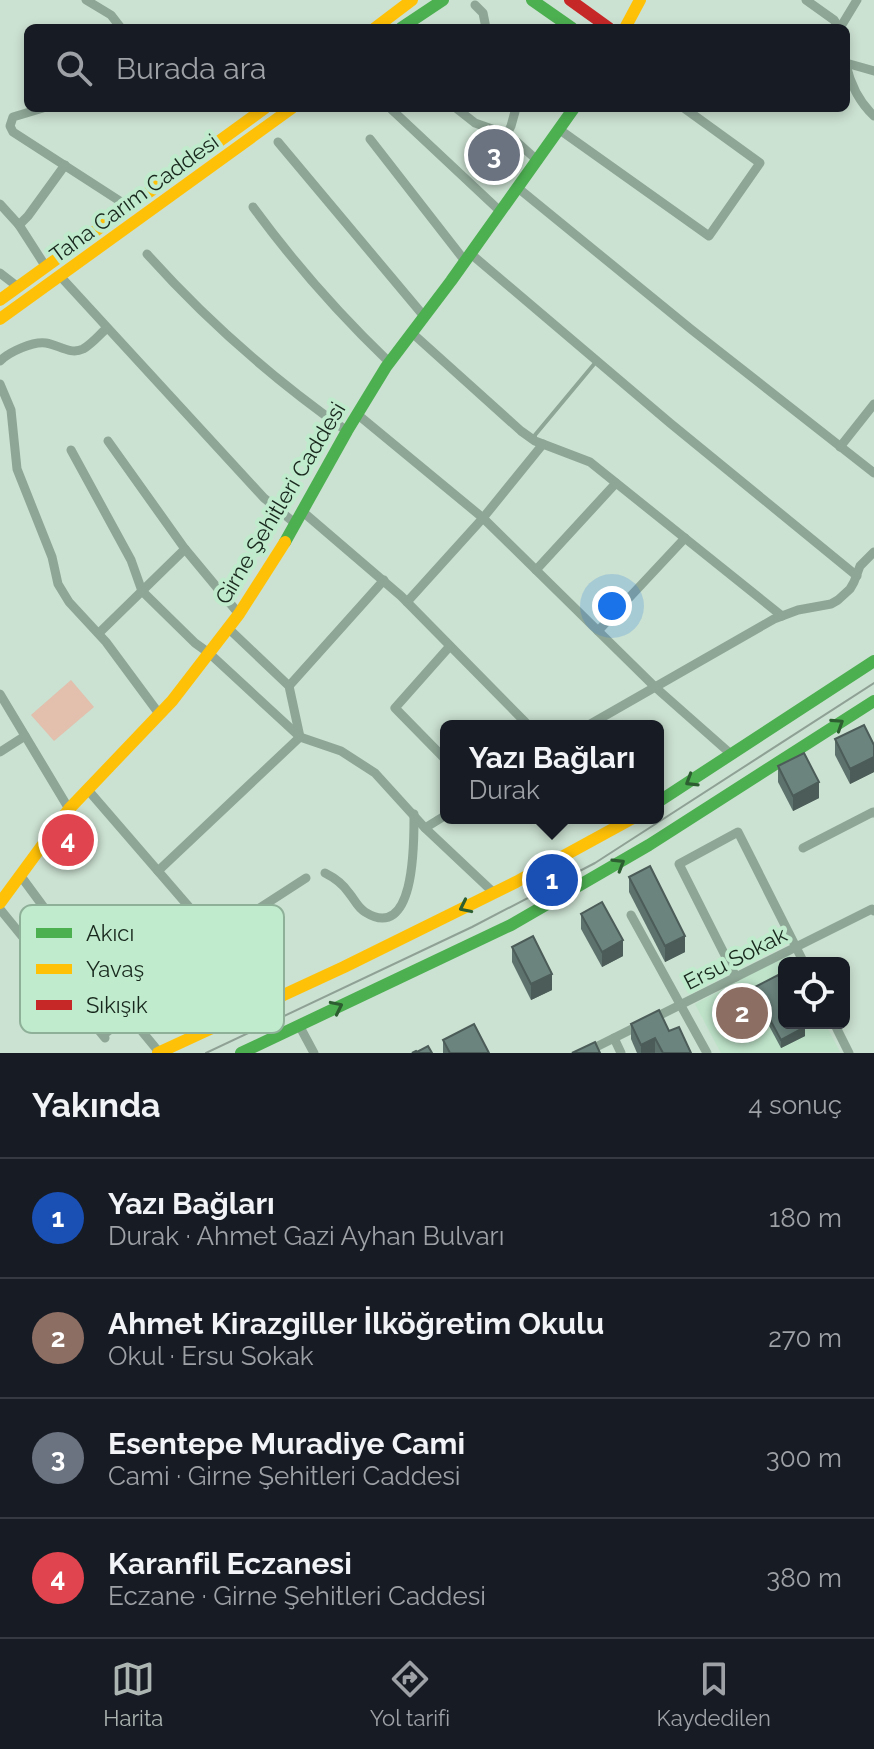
<!DOCTYPE html>
<html lang="tr">
<head>
<meta charset="utf-8">
<style>
  :root { --surface:#171b24; --page:#20242c; --text:#f1f3f6; --muted:#9ea1a6; --line:#363941; --accent:#acb5b1 }
  body { margin:0; font-family:Raleway,sans-serif; background:var(--page); color:var(--text) }
  .controls { position:absolute; right:24px; bottom:24px; display:grid; overflow:hidden; border-radius:12px; box-shadow:0 4px 12px #0003 }
  .controls button { width:72px; height:72px; display:grid; place-items:center; padding:0; border:0; border-bottom:2px solid var(--line); background:var(--surface); color:var(--text); font:40px sans-serif }
  .you { position:absolute; left:612px; top:606px; width:28px; height:28px; margin:-20px; border:6px solid #fff; border-radius:50%; background:#1a73e8; box-shadow:0 0 0 12px #1a73e833 }
  .badge { display:grid; place-items:center; width:52px; height:52px; border-radius:50%; background:var(--accent); color:#fff; font-size:26px; font-weight:700 }
  .pin { position:absolute; translate:-50% -50%; border:4px solid #fff; box-shadow:0 2px 8px #0006 }
  .popup { position:absolute; left:440px; top:720px; width:224px; height:104px; box-sizing:border-box; display:grid; place-content:center; border-radius:12px; background:var(--surface); filter:drop-shadow(0 2px 6px #0005); font-size:26px; white-space:nowrap; color:var(--muted) }
  .popup b { font-size:30px; color:var(--text) }
  .popup::after { content:''; position:absolute; left:50%; top:100%; margin-left:-16px; border:16px solid transparent; border-top-color:var(--surface) }
  .list { margin:0; padding:0; list-style:none }
  h2 { display:flex; justify-content:space-between; align-items:center; height:104px; margin:0; padding:0 32px; font-size:34px }
  h2 small { font-size:26px; font-weight:400; color:var(--muted) }
  .list li { display:grid; grid-template-columns:52px 1fr auto; gap:24px; align-items:center; box-sizing:border-box; height:120px; padding:0 32px; border-top:2px solid var(--line) }
  .list b { display:block; font-size:30px; white-space:nowrap }
  .list p { margin:0; font-size:26px; white-space:nowrap; color:var(--muted) }
  .list em { font-size:26px; font-style:normal; color:var(--muted) }
  .icon { flex:none; width:44px; height:44px; fill:none; stroke:currentColor; stroke-width:2; stroke-linecap:round; stroke-linejoin:round }
  .map { position:relative; flex:none; width:874px; height:1053px; overflow:hidden }
  .search { position:absolute; background:var(--surface); box-shadow:0 4px 12px #0003; left:24px; right:24px; top:24px; height:88px; display:flex; align-items:center; gap:20px; box-sizing:border-box; padding:0 28px; border-radius:12px; color:var(--muted); font-size:30px }
  .sheet { height:584px; background:var(--surface) }
  nav { display:flex; justify-content:space-around; align-items:center; box-sizing:border-box; height:112px; border-top:2px solid var(--line); background:var(--surface); font-size:22px; color:var(--muted) }
  nav a { display:grid; justify-items:center; gap:4px }
  nav .on { color:var(--accent) }
  .map>svg:first-child { display:block }
  .built { fill:#bee3c9 }
  .green { fill:#e3bfad }
  .lines { fill:none; stroke-linecap:round; stroke-linejoin:round }
  .lane { stroke:#8ea696; stroke-width:4 }
  .street { stroke:#8ea696; stroke-width:9 }
  .fast { stroke:#4caf50; stroke-width:12 }
  .slow { stroke:#ffc107; stroke-width:12 }
  .jam { stroke:#c62828; stroke-width:12 }
  .tram { stroke:#8fa195; stroke-width:2 }
  .wall { fill:#5d726c }
  .shaded-wall { fill:#4c5c58 }
  .building { fill:#6c847e; stroke:#4c5c58; stroke-width:2 }
  .oneway { stroke:#2d5e31 }
  .labels { text-anchor:middle; stroke-width:8; stroke-linejoin:round; paint-order:stroke }
  .street-label { font-size:22px; fill:#18281d; stroke:#c1ebcd }
  .key { fill:#c1ebcd; stroke:#8eb098; stroke-width:2 }
  .key-label { font-size:22px; fill:#18281d }
</style>
</head>
<body>
<div class="map">
<svg width="874" height="1053" viewBox="0 0 874 1053">
  <rect width="100%" height="100%" fill="#cbe1d1"/>
  <path class="built" d="M789 954 794 963H784V1023H825L840 1052 721 1053 695 1004Z"/>
  <path class="green" d="M71 680 94 707 54 741 31 715Z"/>
  <g class="lines">
    <g class="lane">
      <path d="M535 440V435L595 363"/>
      <path d="M106 1036 131 1017"/>
    </g>
    <g class="street">
      <path d="M86 0 111 15 121 28"/>
      <path d="M806 0 834 20 839 28"/>
      <path d="M475 5 483 13 486 28"/>
      <path d="M840 28 857 0"/>
      <path d="M846 63 874 71"/>
      <path d="M846 65C851 86 859 102 874 116"/>
      <path d="M43 108 13 117 10 126 13 132 129 207"/>
      <path d="M390 108 501 212"/>
      <path d="M456 108 475 123 495 130 517 142 538 161"/>
      <path d="M560 130 709 236 760 163 684 108"/>
      <path d="M506 136 511 126 516 108"/>
      <path d="M370 139 465 261"/>
      <path d="M278 142 423 315"/>
      <path d="M518 188 692 330 874 473"/>
      <path d="M0 204 19 225 46 267"/>
      <path d="M253 207C294 263 339 314 389 362"/>
      <path d="M19 225 28 216 65 165"/>
      <path d="M147 254C207 321 273 379 347 431"/>
      <path d="M471 254 670 423 857 576"/>
      <path d="M0 273 18 287"/>
      <path d="M60 276 264 498 296 524"/>
      <path d="M411 332 521 431 535 441 590 462 782 616"/>
      <path d="M0 361C9 352 33 341 46 343 59 345 70 355 83 349 92 344 100 334 107 328"/>
      <path d="M0 384 11 410 17 469 52 557 58 584 69 602 106 642 160 715"/>
      <path d="M357 414 483 518 655 687 732 755"/>
      <path d="M108 441 185 549 239 614"/>
      <path d="M840 447 874 404"/>
      <path d="M71 450 131 560 142 591 195 643 209 653 300 737 341 751 375 773 425 828 494 893"/>
      <path d="M303 512 401 596 529 726"/>
      <path d="M536 570 616 483"/>
      <path d="M407 602 483 518 543 444"/>
      <path d="M598 631 685 538"/>
      <path d="M99 633 185 549"/>
      <path d="M289 686 384 580"/>
      <path d="M0 694 69 809"/>
      <path d="M587 726 774 619 798 610 831 604 838 600 850 589 854 582 860 566 874 552"/>
      <path d="M0 752 25 736"/>
      <path d="M446 760 395 708 450 646"/>
      <path d="M88 790 215 937 251 1010"/>
      <path d="M425 828 446 815"/>
      <path d="M803 848 873 812 874 813"/>
      <path d="M158 871 300 737 289 686 228 628"/>
      <path d="M325 873C335 878 343 884 349 893 355 900 357 907 365 912 416 944 414 840 414 814"/>
      <path d="M20 875 79 955 159 1052"/>
      <path d="M0 909 105 1038"/>
      <path d="M631 915 707 1053"/>
      <path d="M215 937 306 878"/>
      <path d="M736 977 679 864 738 832 804 963"/>
      <path d="M834 1023 849 1053"/>
      <path d="M299 1025 314 1053"/>
      <path d="M614 1038 621 1053"/>
      <path d="M584 1053 872 909 874 911"/>
    </g>
    <g class="fast">
      <path d="M532 0 572 28"/>
      <path d="M401 28 443 0"/>
      <path d="M285 542 347 431 386 367 451 281 574 108"/>
      <path d="M658 802 874 661"/>
      <path d="M241 1053 511 925 649 845 874 701"/>
    </g>
    <g class="slow">
      <path d="M375 28 412 0"/>
      <path d="M625 28 640 0"/>
      <path d="M0 300 265 108"/>
      <path d="M0 319 292 108"/>
      <path d="M0 903 69 809 172 701 239 614 285 542"/>
      <path d="M158 1053 344 967 516 882 633 818"/>
    </g>
    <path class="jam" d="M570 0 609 28"/>
    <path class="tram" d="M206 1053 472 927 595 863 874 683"/>
  </g>
  <g class="wall">
    <path d="M475 144 513 155 498 173 475 155Z"/>
    <path d="M835 739 874 745V772L850 784 835 755Z"/>
    <path d="M778 766 819 798 793 811 778 782Z"/>
    <path d="M629 877 685 952 665 962 629 892Z"/>
    <path d="M581 914 623 956 602 967 581 929Z"/>
    <path d="M512 947 552 990 531 1000 512 962Z"/>
    <path d="M753 988 805 1036 781 1048 753 996Z"/>
    <path d="M631 1024 669 1031 691 1053H637L631 1039Z"/>
    <path d="M443 1040 489 1053H443Z"/>
  </g>
  <g class="shaded-wall">
    <path d="M513 144V155L498 173V162Z"/>
    <path d="M874 757V772L850 784V769Z"/>
    <path d="M819 782V798L793 811V796Z"/>
    <path d="M685 936V952L665 962V946Z"/>
    <path d="M623 940V956L602 967V952Z"/>
    <path d="M552 974V990L531 1000V984Z"/>
    <path d="M805 1027V1036L781 1048V1040Z"/>
    <path d="M655 1038V1053H641V1045Z"/>
  </g>
  <g class="building">
    <path d="M490 126 513 144 498 162 475 144Z"/>
    <path d="M864 725 874 745V757L850 769 835 739Z"/>
    <path d="M804 753 819 782 793 796 778 766Z"/>
    <path d="M650 866 685 936 665 946 629 877Z"/>
    <path d="M602 902 623 940 602 952 581 914Z"/>
    <path d="M533 936 552 974 531 984 512 947Z"/>
    <path d="M778 975 784 987V1023H803L805 1027 781 1040 753 988Z"/>
    <path d="M659 1010 669 1031 679 1027 691 1053H663L655 1038 641 1045 631 1024Z"/>
    <path d="M474 1024 489 1053H450L443 1040Z"/>
    <path d="M595 1042 600 1053H572Z"/>
    <path d="M428 1046 432 1053H412L416 1051 417 1052Z"/>
  </g>
  <defs><path id="oneway-chevron" d="M-2-3.5L2.5 0L-2 3.5" fill="none" stroke-width="1.6" stroke-linecap="round" stroke-linejoin="round" transform="scale(2)"/></defs>
  <g class="oneway">
    <use href="#oneway-chevron" transform="translate(838 724) rotate(-33)"/>
    <use href="#oneway-chevron" transform="translate(691 781) rotate(148)"/>
    <use href="#oneway-chevron" transform="translate(619 864) rotate(-31)"/>
    <use href="#oneway-chevron" transform="translate(465 907) rotate(154)"/>
    <use href="#oneway-chevron" transform="translate(337 1007) rotate(-26)"/>
  </g>
  <g class="labels">
    <g class="street-label">
      <text transform="translate(134 198) rotate(-36)" y="8">Taha Carım Caddesi</text>
      <text transform="translate(280 503) rotate(-59)" y="8">Girne Şehitleri Caddesi</text>
      <text transform="translate(735 958) rotate(-27)" y="8">Ersu Sokak</text>
    </g>
  </g>
  <rect x="20" y="905" width="264" height="128" rx="12" class="key"/>
  <rect x="36" y="928" width="36" height="10" fill="#4caf50"/>
  <rect x="36" y="964" width="36" height="10" fill="#ffc107"/>
  <rect x="36" y="1000" width="36" height="10" fill="#c62828"/>
  <g class="key-label">
    <text x="86" y="941">Akıcı</text>
    <text x="86" y="977">Yavaş</text>
    <text x="86" y="1013">Sıkışık</text>
  </g>
</svg>
<div class="controls">
<button><svg class="icon" aria-label="locate" viewBox="0 0 24 24"><circle cx="12" cy="12" r="6"/><path d="M12 2v4M12 18v4M2 12h4M18 12h4"/></svg></button>
</div>
<div class="you"></div>
<div class="pin badge" style="left:552px;top:880px;background:#1a4fb4">1</div>
<div class="popup"><b>Yazı Bağları</b>Durak</div>
<div class="pin badge" style="left:742px;top:1013px;background:#8d6e63">2</div>
<div class="pin badge" style="left:494px;top:155px;background:#6b7280">3</div>
<div class="pin badge" style="left:68px;top:840px;background:#e0444e">4</div>
<div class="search"><svg class="icon" aria-label="search" viewBox="0 0 24 24"><circle cx="10" cy="10" r="6"/><path d="M15 15l6 6"/></svg>Burada ara</div>
</div>
<section class="sheet">
<h2>Yakında<small>4 sonuç</small></h2>
<ul class="list">
<li><span class="badge" style="background:#1a4fb4">1</span><div><b>Yazı Bağları</b><p>Durak · Ahmet Gazi Ayhan Bulvarı</p></div><em>180 m</em></li>
<li><span class="badge" style="background:#8d6e63">2</span><div><b>Ahmet Kirazgiller İlköğretim Okulu</b><p>Okul · Ersu Sokak</p></div><em>270 m</em></li>
<li><span class="badge" style="background:#6b7280">3</span><div><b>Esentepe Muradiye Cami</b><p>Cami · Girne Şehitleri Caddesi</p></div><em>300 m</em></li>
<li><span class="badge" style="background:#e0444e">4</span><div><b>Karanfil Eczanesi</b><p>Eczane · Girne Şehitleri Caddesi</p></div><em>380 m</em></li>
</ul>
</section>
<nav>
<a class="on"><svg class="icon" aria-label="map" viewBox="0 0 24 24"><path d="M3 6l6-2 6 2 6-2v14l-6 2-6-2-6 2zM9 4v14M15 6v14"/></svg>Harita</a>
<a><svg class="icon" aria-label="directions" viewBox="0 0 24 24"><path d="M12 3l9 9-9 9-9-9zM9 14v-3h6M13 9l2 2-2 2"/></svg>Yol tarifi</a>
<a><svg class="icon" aria-label="saved" viewBox="0 0 24 24"><path d="M7 4h10v16l-5-4-5 4z"/></svg>Kaydedilen</a>
</nav>
</body>
</html>
